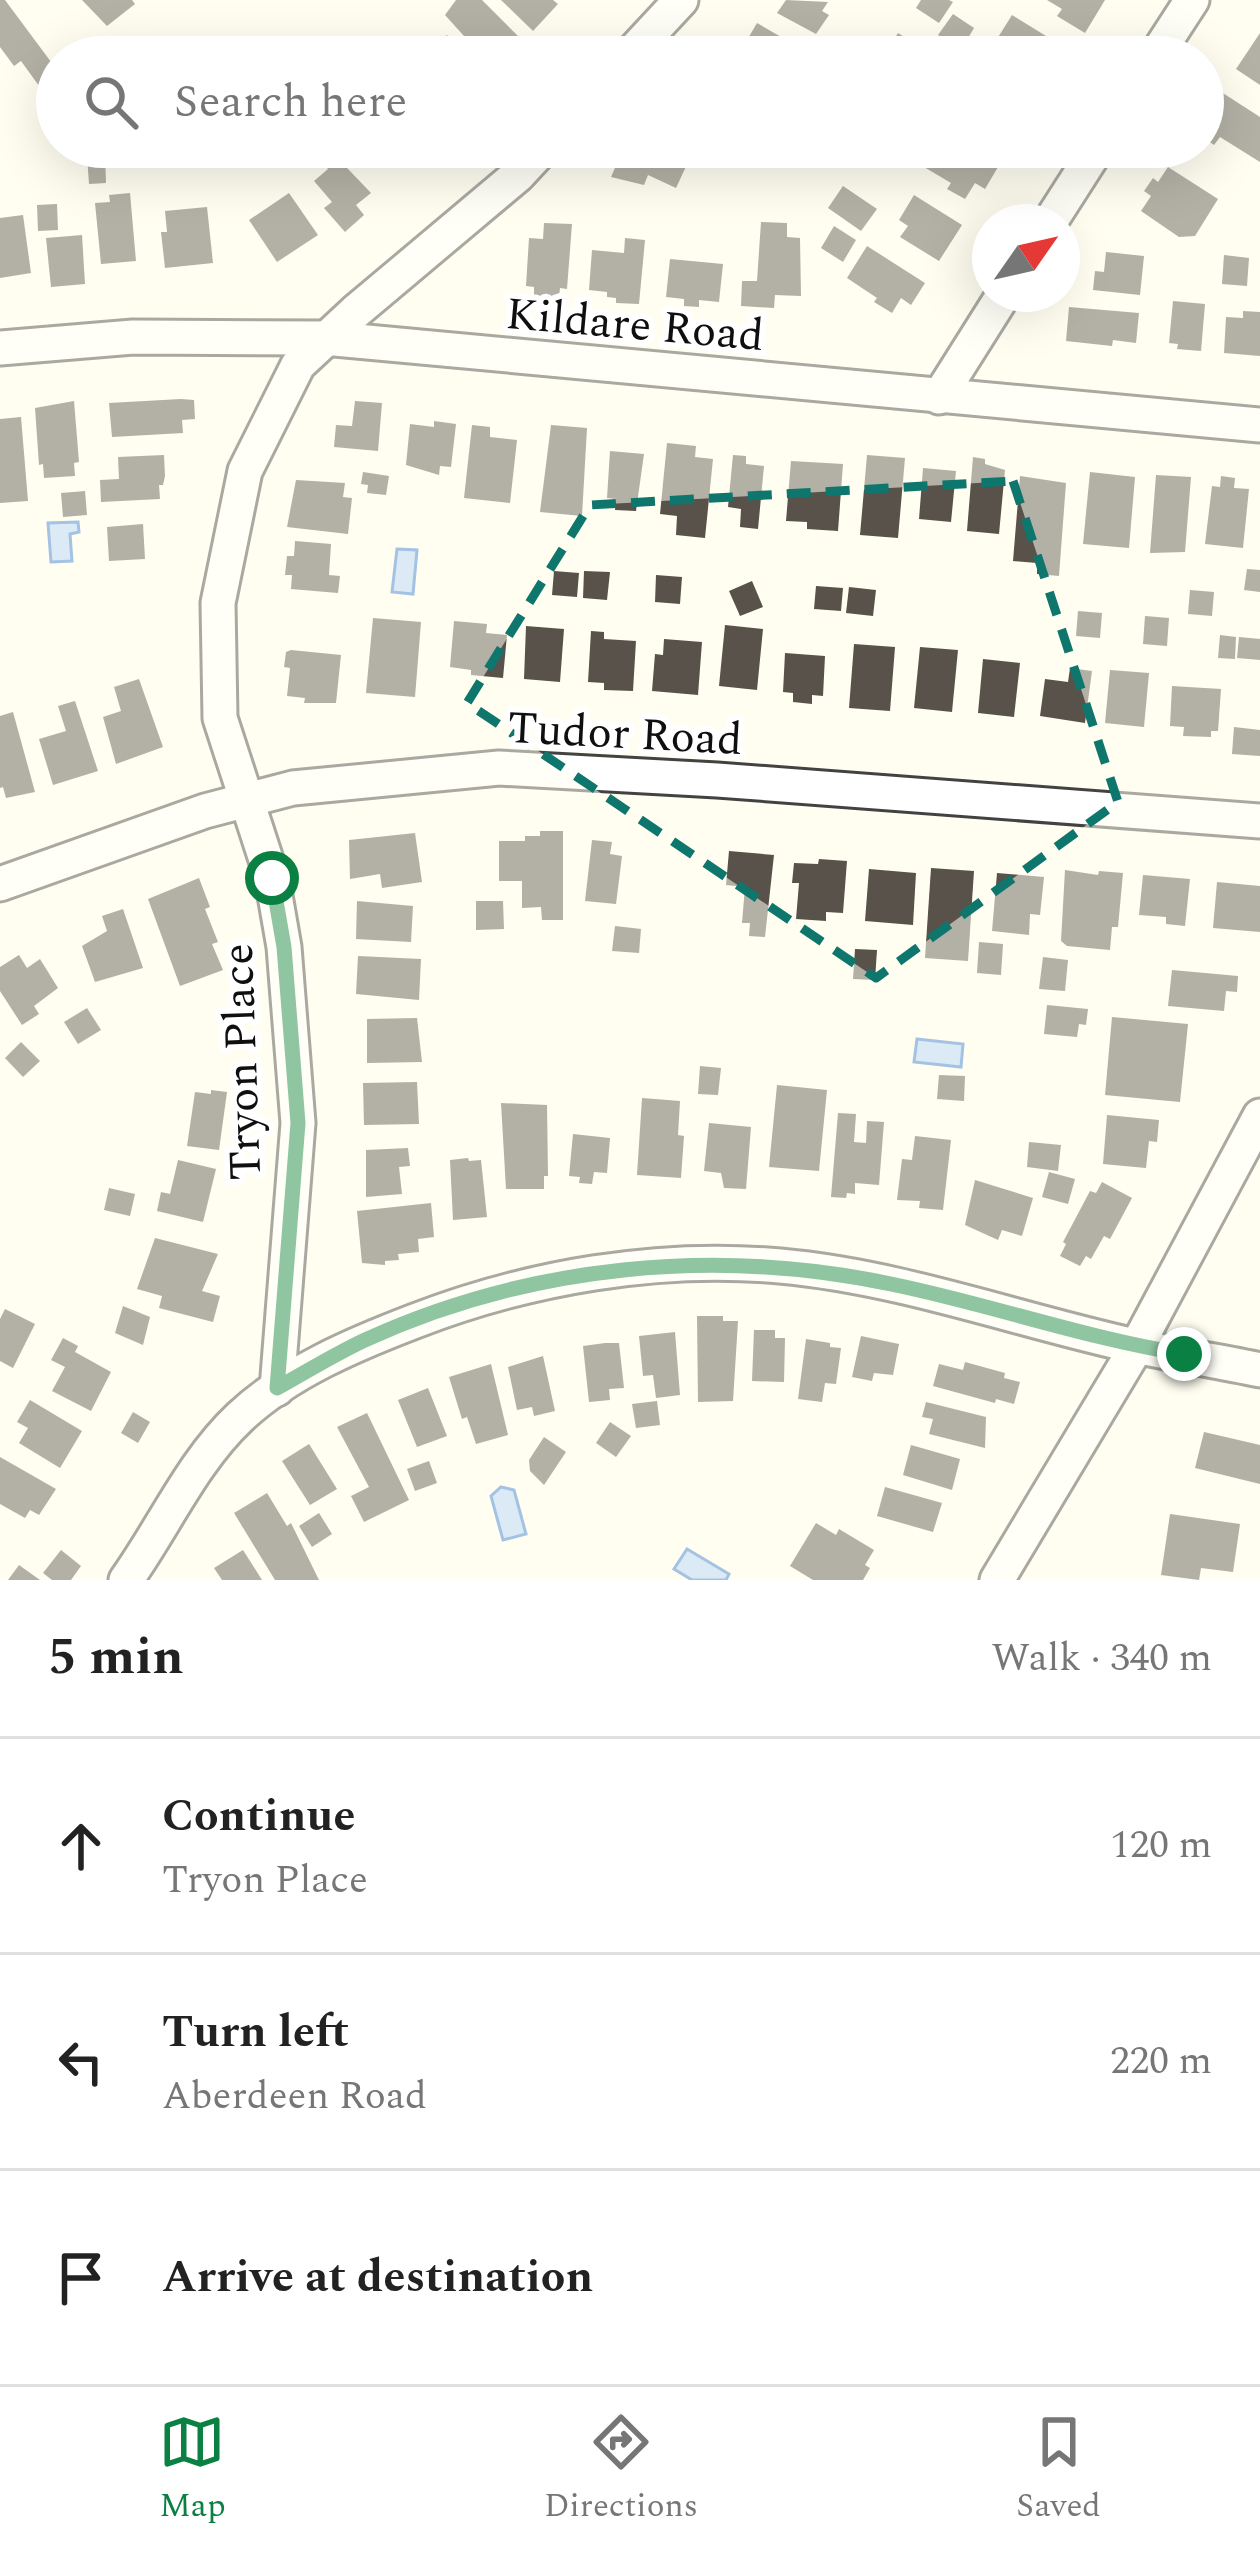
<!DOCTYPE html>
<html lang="en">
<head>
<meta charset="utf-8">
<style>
  :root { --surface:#fff; --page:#f2f2f2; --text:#222; --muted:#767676; --line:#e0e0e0; --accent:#0b8043 }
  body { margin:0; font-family:Spectral,serif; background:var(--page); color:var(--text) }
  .compass { position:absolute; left:972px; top:204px; width:108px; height:108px; border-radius:50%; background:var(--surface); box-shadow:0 12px 48px #0002; rotate:56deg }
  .stop { position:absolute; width:36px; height:36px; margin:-27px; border:9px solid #0b8043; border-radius:50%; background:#fff }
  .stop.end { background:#0b8043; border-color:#fff; box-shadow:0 3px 12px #0008 }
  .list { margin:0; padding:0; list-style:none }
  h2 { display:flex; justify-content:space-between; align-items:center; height:156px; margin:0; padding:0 48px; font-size:51px }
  h2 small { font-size:39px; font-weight:400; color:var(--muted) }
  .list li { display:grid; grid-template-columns:78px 1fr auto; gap:36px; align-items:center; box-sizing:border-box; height:216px; padding:0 48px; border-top:3px solid var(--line) }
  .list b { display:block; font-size:45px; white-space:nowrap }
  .list p { margin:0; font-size:39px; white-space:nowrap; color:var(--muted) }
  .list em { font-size:39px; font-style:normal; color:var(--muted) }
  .icon { flex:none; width:66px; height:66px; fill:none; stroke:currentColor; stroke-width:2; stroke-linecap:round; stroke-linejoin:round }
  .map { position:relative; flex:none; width:1260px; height:1580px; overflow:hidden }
  .search { position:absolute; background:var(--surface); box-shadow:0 12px 48px #0002; left:36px; right:36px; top:36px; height:132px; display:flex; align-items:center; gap:30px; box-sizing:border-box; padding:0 42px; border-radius:66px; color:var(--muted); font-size:45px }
  .sheet { height:804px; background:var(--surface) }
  nav { display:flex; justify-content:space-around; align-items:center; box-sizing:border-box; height:168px; border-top:3px solid var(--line); background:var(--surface); font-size:33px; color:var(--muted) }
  nav a { display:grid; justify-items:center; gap:6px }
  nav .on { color:var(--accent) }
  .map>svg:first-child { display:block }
  .water { fill:#b2d3fa; stroke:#347bd6; stroke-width:3 }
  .building { fill:#58524a }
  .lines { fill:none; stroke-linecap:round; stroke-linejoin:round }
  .minor-casing { stroke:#424242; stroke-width:39 }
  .minor { stroke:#fff; stroke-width:33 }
  .route { stroke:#0b8043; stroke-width:15 }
  .marked { fill:none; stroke:#0f766e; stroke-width:9; stroke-dasharray:24 15; stroke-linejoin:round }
  .labels { text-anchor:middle; stroke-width:12; stroke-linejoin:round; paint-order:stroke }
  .street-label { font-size:45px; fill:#0f0f0f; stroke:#fff }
</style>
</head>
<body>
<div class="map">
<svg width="1260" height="1580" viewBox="0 0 1260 1580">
  <rect width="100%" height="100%" fill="#fffef1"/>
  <g class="water">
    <path d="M78 522 79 532 70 534 72 561 51 562 48 523Z"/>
    <path d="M397 549 417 550 413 594 392 592Z"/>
    <path d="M917 1039 963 1044 961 1067 914 1062Z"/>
    <path d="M501 1487 514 1490 526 1534 503 1540 491 1496Z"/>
    <path d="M687 1549 729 1574 726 1580H692L674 1569Z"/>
  </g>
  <g class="building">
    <path d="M0 0H5L57 70V78L42 90 21 61 14 66 0 47Z"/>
    <path d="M82 0H132L135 4 107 26Z"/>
    <path d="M456 0H482L523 41 516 48 520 52 515 57H483L445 15Z"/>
    <path d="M501 0H553L558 4 533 31Z"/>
    <path d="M786 0 828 2 822 11 829 15 816 34 777 13Z"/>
    <path d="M921 0H949L953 2 939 23 916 8Z"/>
    <path d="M1047 0H1105L1085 33 1057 16 1062 9Z"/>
    <path d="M953 14 974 28 961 50 938 35Z"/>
    <path d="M1012 15 1072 52 1069 57H1008L992 47Z"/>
    <path d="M757 23 816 57H748L740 52Z"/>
    <path d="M898 33 921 48 915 57 885 54Z"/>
    <path d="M1260 33V85L1236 69Z"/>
    <path d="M447 35 466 57H422Z"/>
    <path d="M1215 88 1260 117V162L1220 137 1214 145 1203 137V120L1212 105 1206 102Z"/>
    <path d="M370 147H414L386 168Z"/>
    <path d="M644 147H710L702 166 689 160 676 188 648 175 644 185 611 177 619 159 635 166Z"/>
    <path d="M867 147H899L887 165 865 150Z"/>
    <path d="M928 147H964L998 167 985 189 975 183 965 199 947 189 951 183 919 164Z"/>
    <path d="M328 148 371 193 356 205 364 215 345 232 324 208 332 202 314 181 328 169 317 157Z"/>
    <path d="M105 155 106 183 89 184 87 156Z"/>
    <path d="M1168 167 1218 199 1195 236 1179 237 1141 211 1151 196 1144 191 1153 178 1158 182Z"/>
    <path d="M843 186 877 209 861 231 828 208Z"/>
    <path d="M130 193 136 261 101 264 95 203 110 202 109 195Z"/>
    <path d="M289 193 318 235 277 262 249 220Z"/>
    <path d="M914 195 962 225 939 261 900 237 908 226 899 220Z"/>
    <path d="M57 204 58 230 38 231 37 205Z"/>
    <path d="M207 207 213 263 165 268 161 232H167L165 211Z"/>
    <path d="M23 215 31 273 0 278V218Z"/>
    <path d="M761 222 787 223V237L800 238 801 296 775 295 774 308 741 306 742 281H757Z"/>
    <path d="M544 223 572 224 567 289 560 288 559 298 534 296V287L526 286 529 238 543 239Z"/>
    <path d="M834 226 856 240 843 262 821 248Z"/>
    <path d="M82 235 85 284 51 287 46 238Z"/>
    <path d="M625 238 645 240 639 304 616 303V298L607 297V292L589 290 592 250 624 253Z"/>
    <path d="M867 246 925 283 911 305 901 298 892 313 874 302 877 298 847 278Z"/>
    <path d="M1106 252 1144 256 1140 295 1093 290 1095 271 1104 272Z"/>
    <path d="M1224 255 1249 258 1247 286 1222 284Z"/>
    <path d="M670 259 723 264 719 302 699 300V307L684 306V299L666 297Z"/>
    <path d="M1173 301 1205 304 1201 351 1177 349 1178 344 1169 343Z"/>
    <path d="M1069 307 1139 313 1136 343 1113 340 1112 346 1066 341Z"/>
    <path d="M1243 311 1260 312V356L1224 353 1226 317 1243 318Z"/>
    <path d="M181 399 194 400 195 419 182 420 183 433 112 437 109 403Z"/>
    <path d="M74 401 79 462 74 463 75 476 44 478 43 464 39 465 35 408Z"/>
    <path d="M355 401 382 403 378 451 334 447 336 425 352 426Z"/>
    <path d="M21 417 28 501 0 503V419Z"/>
    <path d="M434 421 456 424 451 467 440 466 439 475 406 465 410 424 434 427Z"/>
    <path d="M472 425 490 427V437L517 440 510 503 464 498Z"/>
    <path d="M551 425 587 428 582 516 540 512Z"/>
    <path d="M667 443 696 446 695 457 713 459 705 538 676 535 677 516 660 514Z"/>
    <path d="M610 451 644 454 636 511 615 510 616 499 607 498Z"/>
    <path d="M164 455 165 476 163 485H159L160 499 101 502 100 480 119 479 118 457Z"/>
    <path d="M733 455 746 456V464L764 466 758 529 740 527 741 509 728 507Z"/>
    <path d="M867 455 905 458 898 538 860 535Z"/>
    <path d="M973 457 985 459V464L1005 470 999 534 967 531Z"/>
    <path d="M791 461 843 464 838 531 807 529V522L786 521Z"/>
    <path d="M923 468 956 471 951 522 919 519Z"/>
    <path d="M363 472 389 476 386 495 367 493 368 485 361 484Z"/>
    <path d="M1090 472 1135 477 1129 548 1083 544Z"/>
    <path d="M1156 475 1191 477 1185 552 1150 553Z"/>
    <path d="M1020 476 1066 483 1059 576 1037 574V563L1013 561Z"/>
    <path d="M1221 476 1235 478 1234 488 1249 489 1243 548 1205 544 1212 486 1220 487Z"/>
    <path d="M296 480 345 483 343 497 352 498 348 534 287 527Z"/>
    <path d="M85 491 87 515 63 517 61 493Z"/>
    <path d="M143 524 145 559 109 561 107 527Z"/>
    <path d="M295 541 331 544 329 575 340 576 338 593 291 589 292 575H285L287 556H294Z"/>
    <path d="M1247 569 1260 570V592L1244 590Z"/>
    <path d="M554 571 579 573 577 597 552 595Z"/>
    <path d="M584 571 610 572 607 600 583 598Z"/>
    <path d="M656 575 682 577 680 604 655 602Z"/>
    <path d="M752 581 763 607 740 616 729 591Z"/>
    <path d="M816 586 843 588 841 611 814 609Z"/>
    <path d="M849 587 876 590 873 616 846 613Z"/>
    <path d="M1190 590 1214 592 1212 616 1188 614Z"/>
    <path d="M1078 611 1102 613 1100 638 1076 636Z"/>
    <path d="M1145 616 1169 618 1167 646 1143 644Z"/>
    <path d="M373 618 421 622 415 697 366 693Z"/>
    <path d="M454 621 487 624 486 633 507 635 503 678 471 675V670L450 667Z"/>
    <path d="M725 625 763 629 757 690 719 686Z"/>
    <path d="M526 626 564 629 560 682 524 679Z"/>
    <path d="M591 631 604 632V639L636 641 633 691 604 690V683L588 682Z"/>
    <path d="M1220 635 1236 637 1235 659 1218 658Z"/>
    <path d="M1239 637 1260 639V660L1237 658Z"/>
    <path d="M664 639 702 642 698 695 652 691 655 654 663 655Z"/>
    <path d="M854 644 895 647 890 711 849 708Z"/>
    <path d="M920 647 958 650 952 712 914 708Z"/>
    <path d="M291 650 341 655 336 703H304L305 698 287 696 290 668 284 667 286 652Z"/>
    <path d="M785 653 825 656 823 696 812 695V704L793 702V693L783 692Z"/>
    <path d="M983 659 1020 663 1014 717 978 713Z"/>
    <path d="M1070 668 1092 671 1085 723 1040 716 1045 679 1068 682Z"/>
    <path d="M1110 670 1149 673 1144 727 1105 723Z"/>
    <path d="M139 679 163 747 116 764 103 717 121 711 114 687Z"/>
    <path d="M1172 686 1221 689 1218 731H1211V737L1183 736 1184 727 1170 726Z"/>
    <path d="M75 701 98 771 53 785 39 739 66 731 58 706Z"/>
    <path d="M13 712 35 792 6 798 3 787 0 788V716Z"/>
    <path d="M1234 727 1260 730V756L1232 754Z"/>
    <path d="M540 831H563V920H542L541 907 522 908V881H499V841H525V836H540Z"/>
    <path d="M415 833 422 882 382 888 380 874 350 879 349 840Z"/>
    <path d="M592 840 612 842 610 854 622 856 616 904 585 901Z"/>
    <path d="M729 851 774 855 765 937 749 936 750 923H742L745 887 726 885Z"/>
    <path d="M819 859 847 861 843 913 826 912V921L796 919 799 883H792L794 863 818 864Z"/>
    <path d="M931 868 974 871 968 961 925 958Z"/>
    <path d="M869 869 916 873 913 925 865 921Z"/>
    <path d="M1065 870 1098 875 1099 871 1123 873 1118 927H1112L1110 950 1067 946 1061 941Z"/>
    <path d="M997 873 1044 877 1040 915 1030 914 1029 935 992 931Z"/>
    <path d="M1143 875 1190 879 1185 926 1166 924V917L1139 915Z"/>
    <path d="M199 878 210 907 205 909 218 942 212 944 223 970 180 986 148 899Z"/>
    <path d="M1217 882 1260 886V932L1213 928Z"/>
    <path d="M357 901 413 906 411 942 356 939Z"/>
    <path d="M476 901H503L504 929 476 930Z"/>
    <path d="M123 909 143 968 95 982 82 946 107 931 102 916Z"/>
    <path d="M615 926 641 929 639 953 612 951Z"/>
    <path d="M979 942 1003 944 1001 975 977 973Z"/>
    <path d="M855 949 877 950 875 980 853 979Z"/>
    <path d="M19 955 27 968 40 959 58 988 34 1006 39 1014 22 1025 0 991V967Z"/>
    <path d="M358 956 421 959 419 1000 356 994Z"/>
    <path d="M1043 957 1068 960 1065 991 1039 989Z"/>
    <path d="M1172 970 1238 976 1237 992 1226 991 1224 1011 1168 1006Z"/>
    <path d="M1047 1005 1088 1009 1086 1025 1079 1024 1077 1037 1044 1034Z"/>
    <path d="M87 1008 101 1030 78 1044 64 1022Z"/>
    <path d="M1112 1017 1188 1024 1180 1102 1105 1095Z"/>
    <path d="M417 1018 422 1062 367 1063V1019Z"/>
    <path d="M21 1042 40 1061 23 1077 5 1058Z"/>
    <path d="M700 1066 721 1068 718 1095 698 1094Z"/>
    <path d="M939 1075 965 1076 964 1101 937 1099Z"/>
    <path d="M417 1082 419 1124 364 1125 363 1083Z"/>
    <path d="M777 1085 827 1090 819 1171 769 1167Z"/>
    <path d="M211 1090 227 1092 219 1150 187 1146 195 1092 211 1094Z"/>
    <path d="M642 1098 680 1101 678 1135 684 1136 681 1178 637 1175Z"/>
    <path d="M501 1103 547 1105 548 1176H544V1189H506Z"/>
    <path d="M838 1113 856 1114 854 1142 866 1143 867 1121 884 1122 879 1185 855 1183V1194L847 1193 846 1198 831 1197Z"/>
    <path d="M1107 1115 1159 1120 1157 1142 1149 1141 1146 1168 1103 1164Z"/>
    <path d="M709 1123 751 1127 746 1189 724 1188 721 1173 704 1171Z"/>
    <path d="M573 1134 610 1138 607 1173 594 1172 592 1184 579 1183 580 1177 569 1176Z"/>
    <path d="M915 1136 951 1140 943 1210 919 1208 920 1201 897 1200 902 1159 912 1160Z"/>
    <path d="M1029 1142 1061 1145 1058 1171 1027 1167Z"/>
    <path d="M408 1148 410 1166 399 1167 402 1194 366 1197V1150Z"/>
    <path d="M468 1158 469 1161 481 1160 487 1217 453 1220 450 1160Z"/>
    <path d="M178 1160 216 1169 203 1222 157 1211 161 1192 170 1194Z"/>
    <path d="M1049 1172 1075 1179 1068 1204 1042 1197Z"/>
    <path d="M975 1180 1033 1198 1022 1236 1002 1230 998 1240 965 1225Z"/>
    <path d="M1102 1182 1132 1198 1110 1239 1104 1236 1091 1259 1086 1256 1080 1266 1060 1256 1066 1244 1063 1242 1090 1191 1096 1193Z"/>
    <path d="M109 1188 135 1194 130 1216 104 1210Z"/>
    <path d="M431 1203 434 1237 418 1239 419 1252 398 1254 399 1260 385 1261V1265L362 1263 357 1211Z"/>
    <path d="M155 1238 218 1254 202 1291 220 1296 213 1322 159 1308 162 1296 137 1289Z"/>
    <path d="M123 1306 150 1317 143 1345 115 1333Z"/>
    <path d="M5 1309 35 1324 13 1368 0 1361V1319Z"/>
    <path d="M697 1316H723V1321H738L733 1401 698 1402Z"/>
    <path d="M754 1330H775V1338H785L784 1382 752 1381Z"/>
    <path d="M675 1332 680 1395 656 1398 653 1375 643 1376 639 1336Z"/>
    <path d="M861 1336 899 1344 893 1375 874 1373 872 1381 852 1377Z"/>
    <path d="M63 1338 78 1346 75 1352 111 1372 91 1411 52 1391 65 1367 51 1360Z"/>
    <path d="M806 1339 830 1343V1347L841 1348 836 1384 825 1383 822 1402 798 1399Z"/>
    <path d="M605 1343H619L624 1388 609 1389 610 1400 589 1402 583 1346Z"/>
    <path d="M543 1356 555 1411 534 1416 532 1407 517 1410 508 1367Z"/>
    <path d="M965 1362 1005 1373 1004 1378 1020 1382 1014 1404 996 1399 995 1403 933 1386 939 1364 963 1370Z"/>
    <path d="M491 1364 508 1435 476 1444 467 1417 462 1419 449 1377Z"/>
    <path d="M428 1388 447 1436 417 1447 398 1400Z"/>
    <path d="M30 1400 82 1431 60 1468 19 1443 28 1428 17 1422Z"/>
    <path d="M657 1401 660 1425 636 1428 632 1404Z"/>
    <path d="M926 1402 986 1417 985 1448 929 1434 933 1419 922 1417Z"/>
    <path d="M133 1412 150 1422 138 1443 121 1433Z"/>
    <path d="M367 1413 409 1500 364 1522 351 1496 369 1487 337 1427Z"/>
    <path d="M610 1422 631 1436 616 1457 596 1443Z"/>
    <path d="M1204 1432 1260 1445V1484L1195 1468Z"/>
    <path d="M544 1437 566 1452 544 1485 530 1471 529 1460Z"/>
    <path d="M309 1444 337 1489 310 1505 282 1461Z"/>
    <path d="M911 1445 960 1459 952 1490 903 1475Z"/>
    <path d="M0 1457 56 1489 39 1515 30 1510 25 1518 0 1504Z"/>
    <path d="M429 1461 437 1483 415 1491 407 1469Z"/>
    <path d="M885 1487 942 1503 933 1532 877 1516Z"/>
    <path d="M267 1493 287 1526 291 1523 319 1580H275L234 1513Z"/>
    <path d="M319 1513 332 1534 312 1547 299 1526Z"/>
    <path d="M1170 1514 1240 1524 1233 1572 1201 1568 1199 1580 1161 1575Z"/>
    <path d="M816 1523 836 1535 839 1529 874 1550 865 1565 870 1568 863 1580H813L790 1566Z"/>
    <path d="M61 1550 81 1566 71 1580H52L43 1573Z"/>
    <path d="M243 1550 262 1580H222L214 1568Z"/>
    <path d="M19 1565 40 1580H8Z"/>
  </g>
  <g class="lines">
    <defs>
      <g id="minor">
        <path d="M628 57 681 0"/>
        <path d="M1155 57 1192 0"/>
        <path d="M1050 222 1098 147"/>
        <path d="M0 348 133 337 324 338 1260 425"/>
        <path d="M939 397 1004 294"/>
        <path d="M0 884 205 811 293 788 499 768 717 780 1260 821"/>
        <path d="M277 1389 298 1123 284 947 272 878 220 718 218 603 245 471 298 365 355 312 518 175 544 147"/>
        <path d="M126 1580C164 1527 192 1462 240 1417 288 1372 355 1344 415 1321 529 1277 658 1255 780 1266 902 1277 1017 1320 1135 1346 1176 1355 1219 1361 1260 1370"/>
        <path d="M997 1580 1137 1346 1260 1116"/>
      </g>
    </defs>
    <use href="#minor" class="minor-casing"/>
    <use href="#minor" class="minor"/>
  </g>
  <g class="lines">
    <path class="route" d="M272 878 284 947 298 1123 277 1388C306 1372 335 1354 365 1340 529 1265 715 1247 891 1284 989 1304 1084 1338 1184 1354"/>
  </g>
  <path d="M0 0H1260V1580H0ZM1013 481 1118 802 876 978 467 703 590 505Z" fill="#fffef1" fill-opacity=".55" fill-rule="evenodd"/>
  <path class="marked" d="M1013 481 1118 802 876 978 467 703 590 505Z"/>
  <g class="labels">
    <g class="street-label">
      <text transform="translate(635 323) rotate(5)" y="16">Kildare Road</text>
      <text transform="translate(625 732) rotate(3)" y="16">Tudor Road</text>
      <text transform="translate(240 1062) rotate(-92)" y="16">Tryon Place</text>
    </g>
  </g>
</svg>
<svg class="compass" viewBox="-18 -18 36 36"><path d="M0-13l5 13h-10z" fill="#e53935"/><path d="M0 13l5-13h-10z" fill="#767676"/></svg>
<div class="stop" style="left:272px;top:878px"></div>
<div class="stop end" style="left:1184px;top:1354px"></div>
<div class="search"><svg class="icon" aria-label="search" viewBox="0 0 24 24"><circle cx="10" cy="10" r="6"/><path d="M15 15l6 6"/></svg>Search here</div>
</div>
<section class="sheet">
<h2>5 min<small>Walk · 340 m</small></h2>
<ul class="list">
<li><svg class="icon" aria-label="ahead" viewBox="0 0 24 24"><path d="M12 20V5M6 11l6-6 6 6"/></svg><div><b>Continue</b><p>Tryon Place</p></div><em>120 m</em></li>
<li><svg class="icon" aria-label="left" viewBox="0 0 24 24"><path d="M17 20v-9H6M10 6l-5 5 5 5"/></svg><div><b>Turn left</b><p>Aberdeen Road</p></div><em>220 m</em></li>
<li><svg class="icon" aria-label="arrive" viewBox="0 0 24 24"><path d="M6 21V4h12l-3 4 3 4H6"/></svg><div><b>Arrive at destination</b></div></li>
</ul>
</section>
<nav>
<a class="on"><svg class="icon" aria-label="map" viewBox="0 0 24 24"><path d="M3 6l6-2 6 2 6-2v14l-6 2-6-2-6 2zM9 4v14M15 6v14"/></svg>Map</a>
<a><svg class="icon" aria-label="directions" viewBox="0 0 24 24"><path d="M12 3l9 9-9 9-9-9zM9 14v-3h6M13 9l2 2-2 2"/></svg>Directions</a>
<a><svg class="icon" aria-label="saved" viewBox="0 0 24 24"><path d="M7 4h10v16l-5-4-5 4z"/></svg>Saved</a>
</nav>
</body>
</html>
